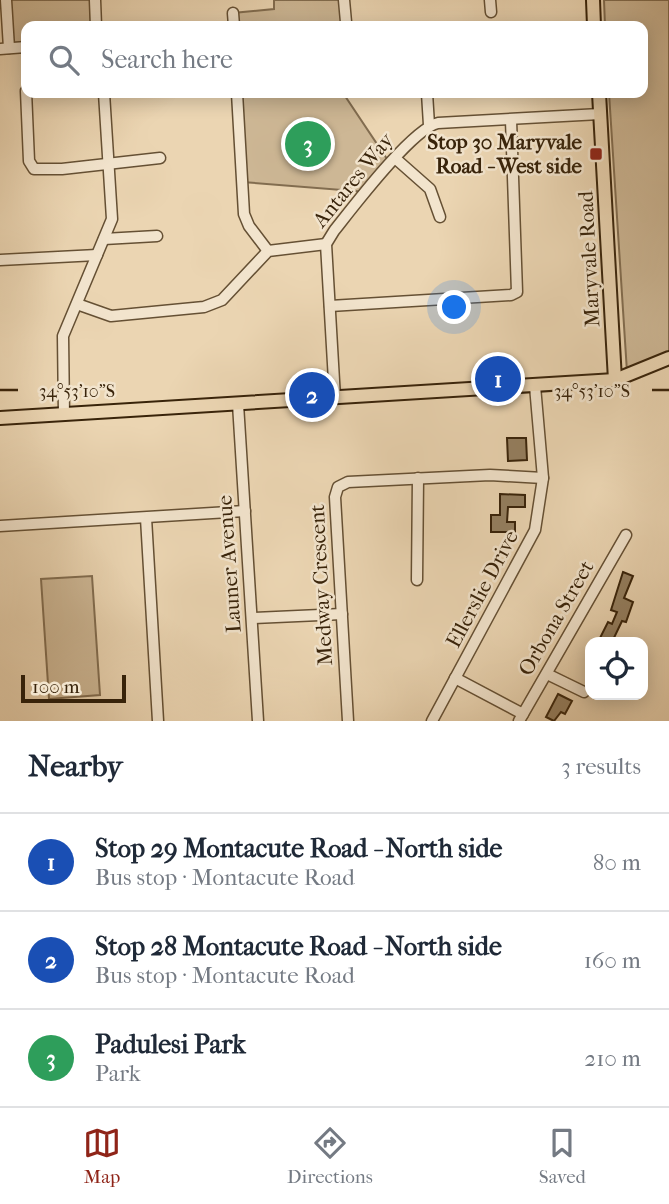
<!DOCTYPE html>
<html lang="en">
<head>
<meta charset="utf-8">
<style>
  :root { --surface:#fff; --page:#f6f6f7; --text:#1f2937; --muted:#747a83; --line:#e0e1e3; --accent:#8f2418 }
  body { margin:0; font-family:"IM FELL French Canon",serif; background:var(--page); color:var(--text) }
  .controls { position:absolute; right:21px; bottom:21px; display:grid; overflow:hidden; border-radius:14px; box-shadow:0 4px 18px #0003 }
  .controls button { width:63px; height:63px; display:grid; place-items:center; padding:0; border:0; border-bottom:2px solid var(--line); background:var(--surface); color:var(--text); font:35px sans-serif }
  .scale { position:absolute; left:21px; bottom:18px; width:105px; box-sizing:border-box; padding-left:7px; border:4px solid #38230a; border-top:0; font-size:19px; line-height:24px; white-space:nowrap; color:#38230a; -webkit-text-stroke:5px #f2e4cd; paint-order:stroke }
  .you { position:absolute; left:455px; top:308px; width:24px; height:24px; margin:-18px; border:5px solid #fff; border-radius:50%; background:#1a73e8; box-shadow:0 0 0 10px #1a73e833 }
  .badge { display:grid; place-items:center; width:46px; height:46px; border-radius:50%; background:var(--accent); color:#fff; font-size:23px; font-weight:700 }
  .pin { position:absolute; translate:-50% -50%; border:4px solid #fff; box-shadow:0 2px 7px #0006 }
  .list { margin:0; padding:0; list-style:none }
  h2 { display:flex; justify-content:space-between; align-items:center; height:91px; margin:0; padding:0 28px; font-size:30px }
  h2 small { font-size:23px; font-weight:400; color:var(--muted) }
  .list li { display:grid; grid-template-columns:46px 1fr auto; gap:21px; align-items:center; box-sizing:border-box; height:98px; padding:0 28px; border-top:2px solid var(--line) }
  .list b { display:block; font-size:26px; white-space:nowrap }
  .list p { margin:0; font-size:23px; white-space:nowrap; color:var(--muted) }
  .list em { font-size:23px; font-style:normal; color:var(--muted) }
  .icon { flex:none; width:38px; height:38px; fill:none; stroke:currentColor; stroke-width:2; stroke-linecap:round; stroke-linejoin:round }
  .map { position:relative; flex:none; width:669px; height:721px; overflow:hidden }
  .search { position:absolute; background:var(--surface); box-shadow:0 4px 18px #0003; left:21px; right:21px; top:21px; height:77px; display:flex; align-items:center; gap:18px; box-sizing:border-box; padding:0 24px; border-radius:14px; color:var(--muted); font-size:26px }
  .sheet { height:385px; background:var(--surface) }
  nav { display:flex; justify-content:space-around; align-items:center; box-sizing:border-box; height:98px; border-top:2px solid var(--line); background:var(--surface); font-size:19px; color:var(--muted) }
  nav a { display:grid; justify-items:center; gap:4px }
  nav .on { color:var(--accent) }
  .map>svg:first-child { display:block }
  .green { fill:#cdb795; stroke:#826d50; stroke-width:2 }
  .building { fill:#958061; stroke:#38230a; stroke-width:2 }
  .lines { fill:none; stroke-linecap:round; stroke-linejoin:round }
  .minor-casing { stroke:#655034; stroke-width:13 }
  .major-casing { stroke:#38230a; stroke-width:16 }
  .minor { stroke:#f2e4cd; stroke-width:10 }
  .major { stroke:#ebd5b2; stroke-width:12 }
  .ticks { fill:none; stroke:#38230a; stroke-width:2.5 }
  .poi-dot { fill:#8f2418; stroke:#f2e4cd; stroke-width:2.5 }
  .labels { text-anchor:middle; stroke-width:5; stroke-linejoin:round; paint-order:stroke }
  .poi-label { font-size:21px; font-weight:bold; fill:#38230a; stroke:#f2e4cd; text-anchor:end }
  .street-label { font-size:21px; fill:#38230a; stroke:#f2e4cd }
  .ticks-label { font-size:18px; text-anchor:middle; fill:#38230a; stroke:#f2e4cd; stroke-width:5; stroke-linejoin:round; paint-order:stroke }
</style>
</head>
<body>
<div class="map">
<svg width="669" height="721" viewBox="0 0 669 721">
  <rect width="100%" height="100%" fill="#ebd5b2"/>
  <filter id="stains"><feTurbulence type="fractalNoise" baseFrequency=".00286" numOctaves="4"/><feColorMatrix values="0 0 0 0 .2 0 0 0 0 .09 0 0 0 0 .02 0 0 0 .5 -.17"/></filter>
  <radialGradient id="worn" r=".72"><stop offset=".6" stop-color="#630" stop-opacity="0"/><stop offset="1" stop-color="#630" stop-opacity=".3"/></radialGradient>
  <g class="green">
    <path d="M10 0H90L91 26H26V43L13 44Z"/>
    <path d="M274 0H344L346 22 339 26H234L233 13 274 9Z"/>
    <path d="M604 0H669V352L627 372 609 93H643V26H605Z"/>
    <path d="M237 93H343L391 165 367 192 242 182Z"/>
    <path d="M92 576 100 695 49 699 41 579Z"/>
  </g>
  <g class="building">
    <path d="M507 438H526L527 460 508 461Z"/>
    <path d="M500 494 525 495V507H508L507 522H515V532H491V515H500Z"/>
    <path d="M623 572 633 576 624 598 633 602 626 622 622 621 612 642H598L608 622 612 624 617 612 611 610Z"/>
    <path d="M558 694 572 701 565 714 561 712 554 721 546 717Z"/>
  </g>
  <g class="lines">
    <defs>
      <g id="minor">
        <path d="M6 0 9 48"/>
        <path d="M95 0 96 26"/>
        <path d="M344 0 346 22"/>
        <path d="M490 0 491 12"/>
        <path d="M233 13 234 26"/>
        <path d="M0 49 26 47"/>
        <path d="M26 91 29 161 34 169H62L160 158"/>
        <path d="M237 93 244 214 249 226 268 251"/>
        <path d="M427 93 429 125"/>
        <path d="M396 159 430 189 440 217"/>
        <path d="M104 239 157 236"/>
        <path d="M0 260 97 255"/>
        <path d="M77 304 111 316 204 307 222 300 268 251 326 244"/>
        <path d="M330 306 511 295 517 292 511 120"/>
        <path d="M335 398 326 244 334 231C353 207 412 129 438 123L600 114"/>
        <path d="M238 404 258 721"/>
        <path d="M64 415 63 336 112 219 104 93"/>
        <path d="M146 518 158 721"/>
        <path d="M0 526 245 511"/>
        <path d="M417 580 418 478"/>
        <path d="M252 618 342 614"/>
        <path d="M547 674 584 692"/>
        <path d="M455 678 523 714"/>
        <path d="M348 721 335 497 338 487 348 482 490 475 543 478"/>
        <path d="M432 721 535 530 543 478 535 386"/>
        <path d="M519 721 626 535"/>
      </g>
      <g id="major">
        <path d="M593 0 594 26"/>
        <path d="M599 93 615 380"/>
        <path d="M0 418 615 380 669 358"/>
      </g>
    </defs>
    <use href="#minor" class="minor-casing"/>
    <use href="#major" class="major-casing"/>
    <use href="#minor" class="minor"/>
    <use href="#major" class="major"/>
  </g>
  <path class="ticks" d="M0 390H18M652 390H669"/>
  <rect class="poi-dot" x="589" y="147" width="14" height="14" rx="3.5"/>
  <g class="labels">
    <g class="poi-label">
      <text x="582" y="149">Stop 30 Maryvale<tspan x="582" dy="24">Road - West side</tspan></text>
    </g>
    <g class="street-label">
      <text transform="translate(353 180) rotate(-51)" y="7">Antares Way</text>
      <text transform="translate(589 259) rotate(-93)" y="7">Maryvale Road</text>
      <text transform="translate(229 564) rotate(-94)" y="7">Launer Avenue</text>
      <text transform="translate(321 585) rotate(-93)" y="7">Medway Crescent</text>
      <text transform="translate(482 589) rotate(-62)" y="7">Ellerslie Drive</text>
      <text transform="translate(556 618) rotate(-60)" y="7">Orbona Street</text>
    </g>
  </g>
  <g class="ticks-label">
    <text x="77" y="397">34°53'10"S</text>
    <text x="592" y="397">34°53'10"S</text>
  </g>
  <rect width="100%" height="100%" filter="url(#stains)"/>
  <rect width="100%" height="100%" fill="url(#worn)"/>
</svg>
<div class="controls">
<button><svg class="icon" aria-label="locate" viewBox="0 0 24 24"><circle cx="12" cy="12" r="6"/><path d="M12 2v4M12 18v4M2 12h4M18 12h4"/></svg></button>
</div>
<div class="scale">100 m</div>
<div class="you"></div>
<div class="pin badge" style="left:498px;top:379px;background:#1a4fb4">1</div>
<div class="pin badge" style="left:312px;top:395px;background:#1a4fb4">2</div>
<div class="pin badge" style="left:308px;top:144px;background:#2e9e5b">3</div>
<div class="search"><svg class="icon" aria-label="search" viewBox="0 0 24 24"><circle cx="10" cy="10" r="6"/><path d="M15 15l6 6"/></svg>Search here</div>
</div>
<section class="sheet">
<h2>Nearby<small>3 results</small></h2>
<ul class="list">
<li><span class="badge" style="background:#1a4fb4">1</span><div><b>Stop 29 Montacute Road - North side</b><p>Bus stop · Montacute Road</p></div><em>80 m</em></li>
<li><span class="badge" style="background:#1a4fb4">2</span><div><b>Stop 28 Montacute Road - North side</b><p>Bus stop · Montacute Road</p></div><em>160 m</em></li>
<li><span class="badge" style="background:#2e9e5b">3</span><div><b>Padulesi Park</b><p>Park</p></div><em>210 m</em></li>
</ul>
</section>
<nav>
<a class="on"><svg class="icon" aria-label="map" viewBox="0 0 24 24"><path d="M3 6l6-2 6 2 6-2v14l-6 2-6-2-6 2zM9 4v14M15 6v14"/></svg>Map</a>
<a><svg class="icon" aria-label="directions" viewBox="0 0 24 24"><path d="M12 3l9 9-9 9-9-9zM9 14v-3h6M13 9l2 2-2 2"/></svg>Directions</a>
<a><svg class="icon" aria-label="saved" viewBox="0 0 24 24"><path d="M7 4h10v16l-5-4-5 4z"/></svg>Saved</a>
</nav>
</body>
</html>
